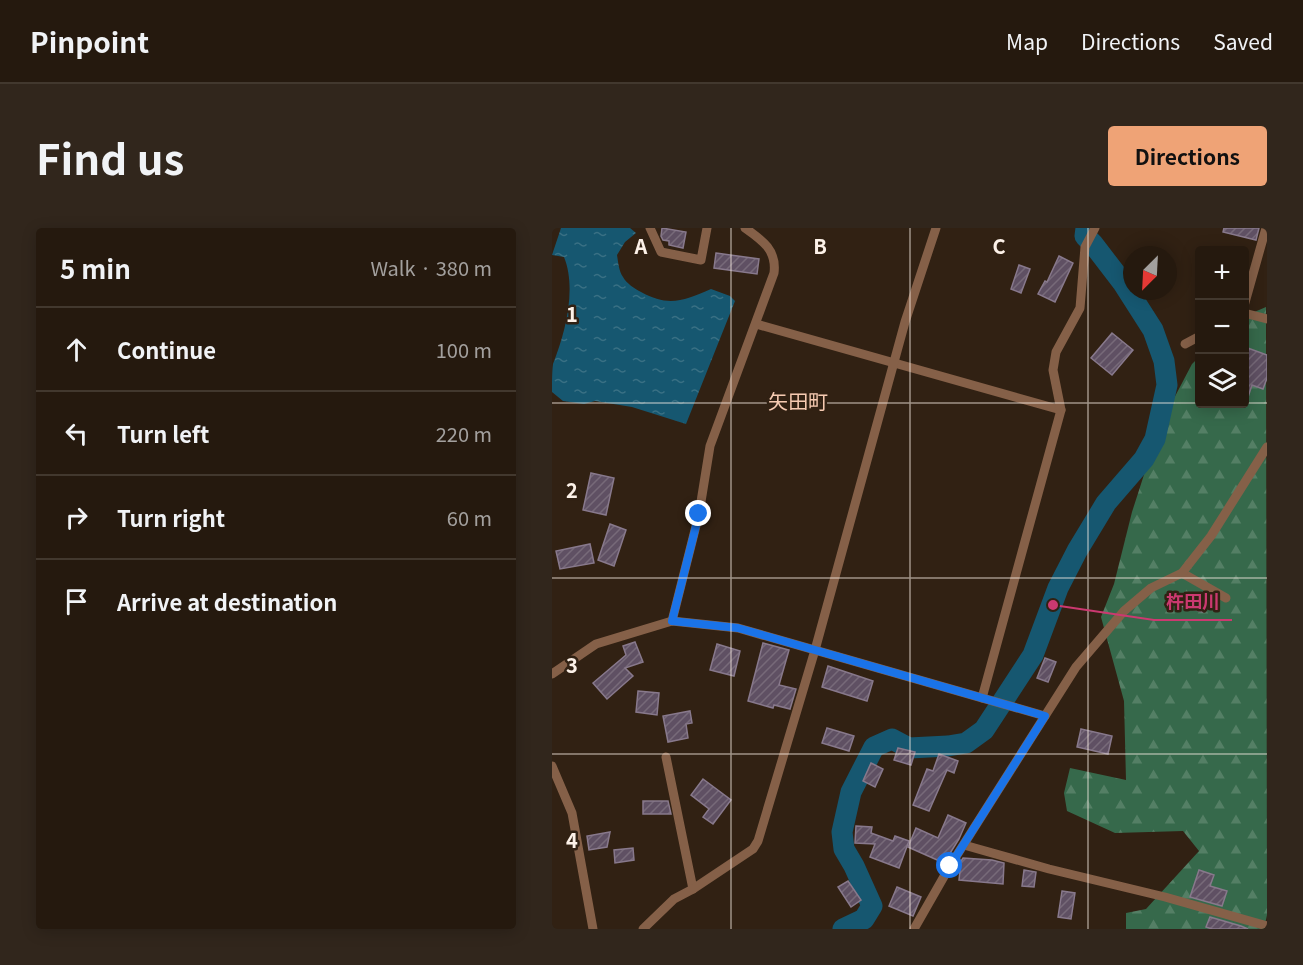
<!DOCTYPE html>
<html lang="en">
<head>
<meta charset="utf-8">
<style>
  :root { --surface:#25190e; --page:#31261c; --text:#f1f3f6; --muted:#a3a09e; --line:#42382e; --accent:#efa376 }
  body { margin:0; font-family:Georgia,"Noto Sans JP",serif; background:var(--page); color:var(--text) }
  .controls { position:absolute; right:18px; top:18px; display:grid; overflow:hidden; border-radius:6px; box-shadow:0 3px 15px #0003 }
  .controls button { width:54px; height:54px; display:grid; place-items:center; padding:0; border:0; border-bottom:2px solid var(--line); background:var(--surface); color:var(--text); font:30px sans-serif }
  .compass { position:absolute; left:571px; top:18px; width:54px; height:54px; border-radius:50%; background:var(--surface); box-shadow:0 3px 15px #0003; rotate:204deg }
  .stop { position:absolute; width:18px; height:18px; margin:-14px; border:4px solid #1a73e8; border-radius:50%; background:#fff }
  .stop.end { background:#1a73e8; border-color:#fff; box-shadow:0 2px 6px #0008 }
  .list { margin:0; padding:0; list-style:none }
  h2 { display:flex; justify-content:space-between; align-items:center; height:78px; margin:0; padding:0 24px; font-size:26px }
  h2 small { font-size:20px; font-weight:400; color:var(--muted) }
  .list li { display:grid; grid-template-columns:39px 1fr auto; gap:18px; align-items:center; box-sizing:border-box; height:84px; padding:0 24px; border-top:2px solid var(--line) }
  .list b { display:block; font-size:22px; white-space:nowrap }
  .list em { font-size:20px; font-style:normal; color:var(--muted) }
  .icon { flex:none; width:33px; height:33px; fill:none; stroke:currentColor; stroke-width:2; stroke-linecap:round; stroke-linejoin:round }
  .map { position:relative; flex:none; width:715px; height:701px; overflow:hidden; border-radius:6px }
  header { display:flex; align-items:center; gap:36px; box-sizing:border-box; height:84px; padding:0 30px; background:var(--surface); border-bottom:2px solid var(--line) }
  header strong { font-size:28px }
  nav { display:flex; gap:33px; margin-inline-start:auto; font-size:21px }
  .intro { display:flex; align-items:center; justify-content:space-between; box-sizing:border-box; height:144px; padding:0 36px }
  h1 { margin:0; font-size:42px }
  .button { padding:15px 27px; border-radius:6px; background:var(--accent); color:#111; font-size:21px; font-weight:700 }
  main { display:flex; gap:36px; padding:0 36px }
  aside { flex:1; background:var(--surface); border-radius:6px; box-shadow:0 3px 15px #0003 }
  .map>svg:first-child { display:block }
  .forest { fill:url(#forest-firs) }
  .water { fill:url(#water-ripples) }
  .lines { fill:none; stroke-linecap:round; stroke-linejoin:round }
  .river { stroke:#165770; stroke-width:21 }
  .building { fill:url(#building-hatch); stroke:#88798c; stroke-width:1.5 }
  .minor { stroke:#856048; stroke-width:9 }
  .route { stroke:#1a73e8; stroke-width:8 }
  .grid { fill:none; stroke:#fcf1e8; stroke-width:1.5; stroke-opacity:0.55 }
  .labels { text-anchor:middle; stroke-width:5; stroke-linejoin:round; paint-order:stroke }
  .quarter-label { font-size:20px; fill:#f6cab1; stroke:#312113 }
  .grid-label { font-size:20px; text-anchor:middle; font-weight:bold; fill:#fcf1e8; stroke:#312113; stroke-width:5; stroke-linejoin:round; paint-order:stroke }
  .leader { fill:none; stroke:#cb3970; stroke-width:2 }
  .callout-dot { fill:#cb3970; stroke:#312113; stroke-width:2 }
  .callout-label { font-size:18px; text-anchor:middle; font-weight:bold; fill:#cb3970; stroke:#312113; stroke-width:5; stroke-linejoin:round; paint-order:stroke }
</style>
</head>
<body>
<header>
<strong>Pinpoint</strong>
<nav><a>Map</a><a>Directions</a><a>Saved</a></nav>
</header>
<div class="intro"><h1>Find us</h1><a class="button">Directions</a></div>
<main>
<aside>
<h2>5 min<small>Walk · 380 m</small></h2>
<ul class="list">
<li><svg class="icon" aria-label="ahead" viewBox="0 0 24 24"><path d="M12 20V5M6 11l6-6 6 6"/></svg><div><b>Continue</b></div><em>100 m</em></li>
<li><svg class="icon" aria-label="left" viewBox="0 0 24 24"><path d="M17 20v-9H6M10 6l-5 5 5 5"/></svg><div><b>Turn left</b></div><em>220 m</em></li>
<li><svg class="icon" aria-label="right" viewBox="0 0 24 24"><path d="M7 20v-9h11M14 6l5 5-5 5"/></svg><div><b>Turn right</b></div><em>60 m</em></li>
<li><svg class="icon" aria-label="arrive" viewBox="0 0 24 24"><path d="M6 21V4h12l-3 4 3 4H6"/></svg><div><b>Arrive at destination</b></div></li>
</ul>
</aside>
<div class="map">
<svg width="715" height="701" viewBox="0 0 715 701">
  <defs>
    <pattern id="forest-firs" width="22" height="20" patternUnits="userSpaceOnUse" patternTransform="scale(1.5)"><rect width="22" height="20" fill="#36694b"/><path d="M5 1l3.5 6h-7zM16 11l3.5 6h-7z" fill="#547f65"/></pattern>
    <pattern id="water-ripples" width="26" height="14" patternUnits="userSpaceOnUse" patternTransform="scale(1.5)"><rect width="26" height="14" fill="#165770"/><path d="M2 4q2-2 4 0t4 0M15 11q2-2 4 0t4 0" fill="none" stroke="#397084"/></pattern>
    <pattern id="building-hatch" width="6" height="6" patternUnits="userSpaceOnUse" patternTransform="scale(1.5)"><rect width="6" height="6" fill="#5f5063"/><path d="M-1 1l2-2M0 6l6-6M5 7l2-2" fill="none" stroke="#776a79"/></pattern>
  </defs>
  <rect width="100%" height="100%" fill="#312113"/>
  <path class="forest" d="M714 79 715 687 712 701H574V685L594 681 647 623 631 603 563 605 515 583 512 565 518 540 574 552 572 473 549 389 562 356 580 284 608 197 640 136 647 129 648 176H692L693 88Z"/>
  <path class="water" d="M9 0H78L84 5 73 14 65 27C66 33 67 44 71 49 74 55 83 61 89 64 116 79 132 73 159 61L178 68 183 73 134 196 80 179 43 173 32 176 11 173 0 164C0 156 0 143 1 136 13 106 25 61 12 29L0 27Z"/>
  <g class="lines">
    <path class="river" d="M291 701 312 691 320 678 302 638 292 621 290 604 299 564 322 519 340 511 357 520 396 518 414 515 432 502 481 427 506 360 525 323 554 275 592 231 603 211 615 157 612 133 601 102 571 55 541 16 533 8 534 0"/>
  </g>
  <g class="building">
    <path d="M110 0 134 4 131 20 117 17V13L111 12 109 8Z"/>
    <path d="M672 0H707L704 12 671 4Z"/>
    <path d="M164 25 207 31 205 46 162 40Z"/>
    <path d="M507 28 521 35 503 74 486 66 493 53 495 54Z"/>
    <path d="M467 37 478 41 469 65 459 61Z"/>
    <path d="M560 105 581 122 560 147 539 130Z"/>
    <path d="M693 119 715 127V150L711 161 700 157 694 175Z"/>
    <path d="M39 245 62 250 54 287 31 282Z"/>
    <path d="M58 296 74 302 62 338 46 332Z"/>
    <path d="M38 316 42 335 8 341 4 323Z"/>
    <path d="M622 364 637 369 638 366 654 370 651 384 618 375Z"/>
    <path d="M83 414 91 434 73 440 81 448 55 471 41 455 74 427 71 418Z"/>
    <path d="M211 415 237 422 227 457 244 461 238 481 222 477 221 480 196 473Z"/>
    <path d="M165 416 188 423 182 448 158 442Z"/>
    <path d="M493 430 504 434 496 454 485 450Z"/>
    <path d="M276 438 321 453 315 473 270 459Z"/>
    <path d="M86 463 107 465 105 487 84 484Z"/>
    <path d="M138 483 140 495 134 496 136 510 116 514 111 488Z"/>
    <path d="M275 500 302 508 297 523 270 515Z"/>
    <path d="M529 501 560 508 556 526 525 519Z"/>
    <path d="M346 520 363 524 359 537 342 532Z"/>
    <path d="M387 526 406 533 402 545 395 542 377 583 361 577 375 541 381 543Z"/>
    <path d="M319 535 331 541 323 559 311 553Z"/>
    <path d="M151 551 179 572 161 596 151 589 157 581 139 567Z"/>
    <path d="M91 573H116L119 586H91Z"/>
    <path d="M396 587 414 595 407 611 392 635 356 619 364 600 386 610Z"/>
    <path d="M304 598 320 599 319 605 341 613 343 608 357 613 347 640 318 629 323 616 303 615Z"/>
    <path d="M58 604 55 619 37 622 35 608Z"/>
    <path d="M81 620 82 632 63 635 62 622Z"/>
    <path d="M411 630 440 632 452 635 451 656 407 652 408 643 404 641Z"/>
    <path d="M472 642 484 644 482 659 470 658Z"/>
    <path d="M647 642 662 647 658 658 675 663 670 678 638 669Z"/>
    <path d="M296 653 309 672 299 679 286 659Z"/>
    <path d="M345 659 369 669 361 688 337 678Z"/>
    <path d="M510 663 523 665 519 691 506 689Z"/>
    <path d="M658 689 689 698 696 701H660L654 699Z"/>
  </g>
  <g class="lines">
    <g class="minor">
      <path d="M98 0 109 24 149 32 155 0"/>
      <path d="M692 78 714 0"/>
      <path d="M692 85 715 91"/>
      <path d="M204 96 509 182"/>
      <path d="M633 116 648 108"/>
      <path d="M630 345 674 370"/>
      <path d="M120 393 147 286 158 218 222 45C225 22 210 12 193 0"/>
      <path d="M0 446 44 416 120 393 186 400 493 488"/>
      <path d="M430 470 509 182 501 142 504 124 528 80 533 19 543 0"/>
      <path d="M114 529 141 661"/>
      <path d="M0 538 20 585 41 701"/>
      <path d="M412 617 497 641 613 669 715 698"/>
      <path d="M91 701 122 671 141 661 201 621 206 613 263 422 353 94 384 0"/>
      <path d="M362 701 398 638 524 439 572 383 599 360 630 345 659 308 715 219"/>
    </g>
  </g>
  <g class="lines">
    <path class="route" d="M147 286 120 393 186 400 493 488 398 638"/>
  </g>
  <path class="grid" d="M179 0V701M358 0V701M536 0V701M0 175H648M692 175H715M0 350H715M0 526H715"/>
  <g class="labels">
    <g class="quarter-label">
      <text x="246" y="181">矢田町</text>
    </g>
  </g>
  <g class="grid-label">
    <text x="89" y="26">A</text>
    <text x="268" y="26">B</text>
    <text x="447" y="26">C</text>
    <text x="20" y="94">1</text>
    <text x="20" y="270">2</text>
    <text x="20" y="445">3</text>
    <text x="20" y="620">4</text>
  </g>
  <path class="leader" d="M501 377L602 392H680"/>
  <circle class="callout-dot" cx="501" cy="377" r="6"/>
  <g class="callout-label">
    <text x="641" y="380">杵田川</text>
  </g>
</svg>
<div class="controls">
<button>+</button>
<button>−</button>
<button><svg class="icon" aria-label="layers" viewBox="0 0 24 24"><path d="M12 4l9 5-9 5-9-5zM3 14l9 5 9-5"/></svg></button>
</div>
<svg class="compass" viewBox="-18 -18 36 36"><path d="M0-13l5 13h-10z" fill="#e53935"/><path d="M0 13l5-13h-10z" fill="#a3a09e"/></svg>
<div class="stop" style="left:398px;top:638px"></div>
<div class="stop end" style="left:147px;top:286px"></div>
</div>
</main>
</body>
</html>
